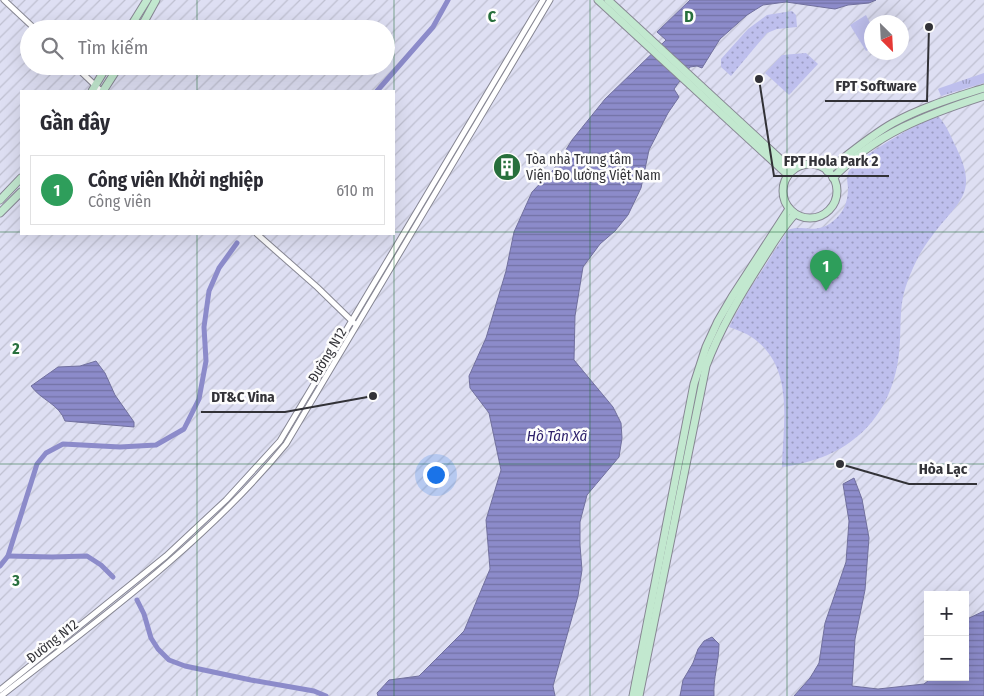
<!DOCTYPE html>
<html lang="vi">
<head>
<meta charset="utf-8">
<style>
  :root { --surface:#fff; --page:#f7f7f7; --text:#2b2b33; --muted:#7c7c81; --line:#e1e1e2; --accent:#ea580c }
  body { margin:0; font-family:"Fira Sans Condensed",sans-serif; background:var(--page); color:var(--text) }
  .controls { position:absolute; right:15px; bottom:15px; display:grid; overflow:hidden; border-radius:0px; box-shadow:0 5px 20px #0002 }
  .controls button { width:45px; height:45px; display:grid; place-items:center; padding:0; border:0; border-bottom:1px solid var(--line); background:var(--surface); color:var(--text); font:25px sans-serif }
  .compass { position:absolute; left:864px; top:15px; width:45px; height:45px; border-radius:50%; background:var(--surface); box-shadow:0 5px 20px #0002; rotate:156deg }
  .you { position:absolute; left:435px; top:474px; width:18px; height:18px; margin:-12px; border:4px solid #fff; border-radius:50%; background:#1a73e8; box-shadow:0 0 0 8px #1a73e833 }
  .badge { display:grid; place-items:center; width:32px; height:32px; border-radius:50%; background:var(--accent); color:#fff; font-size:16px; font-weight:700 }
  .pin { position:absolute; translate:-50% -41px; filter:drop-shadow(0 1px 2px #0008) }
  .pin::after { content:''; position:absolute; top:26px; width:18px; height:15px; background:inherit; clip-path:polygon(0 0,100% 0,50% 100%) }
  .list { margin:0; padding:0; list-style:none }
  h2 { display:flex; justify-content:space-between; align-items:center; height:65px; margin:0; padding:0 20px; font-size:21px }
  h2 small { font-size:16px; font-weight:400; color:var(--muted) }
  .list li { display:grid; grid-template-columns:32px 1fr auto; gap:15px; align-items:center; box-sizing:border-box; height:70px; margin:0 10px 10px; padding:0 10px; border:1px solid var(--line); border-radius:0px }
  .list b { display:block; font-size:19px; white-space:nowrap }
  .list p { margin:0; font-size:16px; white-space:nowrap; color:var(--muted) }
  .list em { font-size:16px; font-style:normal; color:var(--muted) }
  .icon { flex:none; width:28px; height:28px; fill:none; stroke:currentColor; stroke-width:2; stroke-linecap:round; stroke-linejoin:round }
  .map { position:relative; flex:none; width:984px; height:696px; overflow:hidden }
  .search { position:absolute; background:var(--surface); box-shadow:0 5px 20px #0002; left:20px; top:20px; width:375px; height:55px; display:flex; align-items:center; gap:12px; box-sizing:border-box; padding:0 18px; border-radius:28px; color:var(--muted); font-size:19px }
  .panel { position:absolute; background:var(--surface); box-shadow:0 5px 20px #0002; left:20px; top:90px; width:375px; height:145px; border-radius:0px }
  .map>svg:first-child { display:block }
  .industrial { fill:url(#industrial-furrows); fill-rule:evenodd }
  .grass { fill:url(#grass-tufts) }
  .park { fill:url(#park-dots) }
  .pitch { fill:#bebfed }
  .water { fill:url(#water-rules); stroke:#71709e }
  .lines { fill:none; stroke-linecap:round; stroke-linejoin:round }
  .canal { stroke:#8c8bca; stroke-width:5 }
  .street-casing { stroke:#878793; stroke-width:7 }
  .secondary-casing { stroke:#878793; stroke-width:9 }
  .street { stroke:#fff; stroke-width:5 }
  .secondary { stroke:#c2e8cf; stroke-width:7 }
  .grid { fill:none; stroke:#276f3c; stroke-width:1; stroke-opacity:0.55 }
  .labels { text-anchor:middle; stroke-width:5; stroke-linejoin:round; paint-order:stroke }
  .poi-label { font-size:14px; fill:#323237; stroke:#fdfdfd; text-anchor:start }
  .street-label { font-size:14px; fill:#323237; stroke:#fdfdfd }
  .water-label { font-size:15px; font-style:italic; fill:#2c1f69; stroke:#fdfdfd }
  .grid-label { font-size:16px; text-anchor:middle; font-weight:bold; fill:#276f3c; stroke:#fdfdfd; stroke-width:5; stroke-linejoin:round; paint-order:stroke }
  .leader { fill:none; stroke:#323237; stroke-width:2 }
  .callout-dot { fill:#323237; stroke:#fdfdfd; stroke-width:2 }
  .callout-label { font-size:15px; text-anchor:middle; font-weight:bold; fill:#323237; stroke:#fdfdfd; stroke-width:5; stroke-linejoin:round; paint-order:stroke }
</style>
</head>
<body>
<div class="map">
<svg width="984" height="696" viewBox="0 0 984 696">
  <defs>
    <pattern id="industrial-furrows" width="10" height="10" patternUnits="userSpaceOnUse" patternTransform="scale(1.25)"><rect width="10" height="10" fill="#dedff3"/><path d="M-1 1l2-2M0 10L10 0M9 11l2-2" fill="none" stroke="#bfc0d1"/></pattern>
    <pattern id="grass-tufts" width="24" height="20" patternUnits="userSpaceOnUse" patternTransform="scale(1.25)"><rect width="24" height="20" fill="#bebfed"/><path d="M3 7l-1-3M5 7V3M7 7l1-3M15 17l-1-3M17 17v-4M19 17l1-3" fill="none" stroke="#9b9cc1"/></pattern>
    <pattern id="park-dots" width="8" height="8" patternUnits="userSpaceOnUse" patternTransform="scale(1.25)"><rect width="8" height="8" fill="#bebfed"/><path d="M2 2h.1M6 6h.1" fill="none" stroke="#9b9cc1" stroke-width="1.8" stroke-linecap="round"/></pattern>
    <pattern id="water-rules" width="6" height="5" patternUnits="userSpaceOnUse" patternTransform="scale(1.25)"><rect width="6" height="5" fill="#8c8bca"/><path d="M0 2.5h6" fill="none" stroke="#7372a5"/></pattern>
  </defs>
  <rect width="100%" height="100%" fill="#eeeefc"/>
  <path class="industrial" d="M0 0H984V696H0ZM872 22H902V52H872ZM29 29H386V66H29ZM21 91H394V234H21ZM928 595H965V677H928Z"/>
  <path class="grass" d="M984 73V83L941 96 938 89 940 88Z"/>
  <g class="park">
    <path d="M792 11 796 15 797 27 777 29 767 33 731 76 721 67V59L748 29 767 15Z"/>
    <path d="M806 53 818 64 789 95 765 73 782 55Z"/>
    <path d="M939 117C947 126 951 137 956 147 979 194 959 200 932 236 921 250 913 266 907 283 898 307 902 329 899 354 891 421 847 459 782 467 783 423 795 368 753 338 746 333 737 330 729 327L746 295 788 230C801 224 815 235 832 222 843 214 848 202 848 189 848 184 846 178 848 173 853 160 924 118 939 117Z"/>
  </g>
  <path class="pitch" d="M866 15 871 25 872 48 866 51 850 25Z"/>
  <g class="water">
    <path d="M690 0H876L869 3 848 5 835 9 786 2 763 5 747 15 720 39 702 68 697 66 690 67 674 89 679 97 668 113 649 150 641 188 628 215 615 231 600 244 583 267 575 316 574 360 613 407 621 423 622 438 619 457 587 495 580 522V545L582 570 578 596 553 686 555 696H378L377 693 389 680 419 676 464 631 490 569 486 520 501 470 489 413 470 388 469 376 486 338 506 271 514 232 532 192 554 169 572 140 605 99 666 40 657 32Z"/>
    <path d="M96 361 105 373 115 395 134 422V427L65 421C59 404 41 400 31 386L58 367 80 366Z"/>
    <path d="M854 478 862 499 869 538 865 590 855 639 852 686 878 689 924 684 933 677H965V620L984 611V696H794L810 678 819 663 825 623 846 562 849 521 843 484Z"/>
    <path d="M712 637 719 644C719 662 713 678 714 696H680L683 680 693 663 698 649 704 641Z"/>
  </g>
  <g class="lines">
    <g class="canal">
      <path d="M377 91 433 27 448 0"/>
      <path d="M8 556 52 557 87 556 101 565 113 577"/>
      <path d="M0 566 8 556 37 464 46 453 63 444 120 447 156 445 184 429 199 399 206 361 204 327 209 291 219 268 237 243"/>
      <path d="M137 600 144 614 151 638 158 649 169 660 185 666 251 680 314 691 326 696"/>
    </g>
    <defs>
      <g id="street">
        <path d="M4 0 35 29"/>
        <path d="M75 66 101 91"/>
        <path d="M257 234 317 287 354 323"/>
        <path d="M0 690 166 556 226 500 280 441 543 0"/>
        <path d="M1 696C101 618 205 543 286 444L550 0"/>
      </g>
      <g id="secondary">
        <path d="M598 0 788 175"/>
        <path d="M608 0 792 170"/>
        <path d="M129 29 147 0"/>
        <path d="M140 29 156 0"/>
        <path d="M92 91 107 66"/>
        <path d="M103 91 119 66"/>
        <circle cx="810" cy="191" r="27"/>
        <path d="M827 171C849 154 870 136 893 123 922 107 953 98 984 88"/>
        <path d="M833 178C874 134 928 114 984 96"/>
        <path d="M0 200 21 178"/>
        <path d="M0 213 21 192"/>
        <path d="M633 696 694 384 706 347 718 321 732 297 789 209"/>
        <path d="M639 696 706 366C720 329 739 297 760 264 771 247 781 229 795 214"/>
      </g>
    </defs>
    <use href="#street" class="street-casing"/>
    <use href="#secondary" class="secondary-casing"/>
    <use href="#street" class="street"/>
    <use href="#secondary" class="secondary"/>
  </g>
  <path class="grid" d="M197 0V29M394 0V91M590 0V696M787 0V696M197 66V91M0 232H21M394 232H984M197 234V696M394 234V696M0 464H984"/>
  <defs>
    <symbol id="building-disc" viewBox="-11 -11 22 22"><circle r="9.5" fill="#276f3c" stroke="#fdfdfd"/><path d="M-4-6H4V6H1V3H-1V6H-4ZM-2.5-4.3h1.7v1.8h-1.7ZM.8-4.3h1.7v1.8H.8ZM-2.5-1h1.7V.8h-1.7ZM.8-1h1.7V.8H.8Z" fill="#fff"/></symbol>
  </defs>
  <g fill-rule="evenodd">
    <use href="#building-disc" x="491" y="151" width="32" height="32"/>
  </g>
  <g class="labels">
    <g class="poi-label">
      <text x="526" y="164">Tòa nhà Trung tâm<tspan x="526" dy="16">Viện Đo lường Việt Nam</tspan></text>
    </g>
    <g class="street-label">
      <text transform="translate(327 355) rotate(-59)" y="5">Đường N12</text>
      <text transform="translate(52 641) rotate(-38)" y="5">Đường N12</text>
    </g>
    <g class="water-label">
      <text x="557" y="441">Hồ Tân Xã</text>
    </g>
  </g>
  <g class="grid-label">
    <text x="492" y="22">C</text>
    <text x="689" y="22">D</text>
    <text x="16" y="354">2</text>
    <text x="16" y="586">3</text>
  </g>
  <path class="leader" d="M929 27L927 101H825M759 79L774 176H889M373 396L285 412H201M840 464L909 484H977"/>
  <g class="callout-dot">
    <circle cx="929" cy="27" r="5"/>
    <circle cx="759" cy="79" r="5"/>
    <circle cx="373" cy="396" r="5"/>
    <circle cx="840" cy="464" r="5"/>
  </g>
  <g class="callout-label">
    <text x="876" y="91">FPT Software</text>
    <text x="831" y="166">FPT Hola Park 2</text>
    <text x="243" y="402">DT&amp;C Vina</text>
    <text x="943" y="474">Hòa Lạc</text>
  </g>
</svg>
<div class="controls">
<button>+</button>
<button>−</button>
</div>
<svg class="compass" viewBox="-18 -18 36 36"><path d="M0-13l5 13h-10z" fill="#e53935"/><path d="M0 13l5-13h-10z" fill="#7c7c81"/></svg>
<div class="you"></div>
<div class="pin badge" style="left:826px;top:291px;background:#2e9e5b">1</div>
<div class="search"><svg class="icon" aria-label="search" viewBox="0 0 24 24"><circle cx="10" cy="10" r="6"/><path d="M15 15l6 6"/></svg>Tìm kiếm</div>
<section class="panel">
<h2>Gần đây<small></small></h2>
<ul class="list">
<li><span class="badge" style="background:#2e9e5b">1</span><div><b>Công viên Khởi nghiệp</b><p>Công viên</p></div><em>610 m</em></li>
</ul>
</section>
</div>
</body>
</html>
